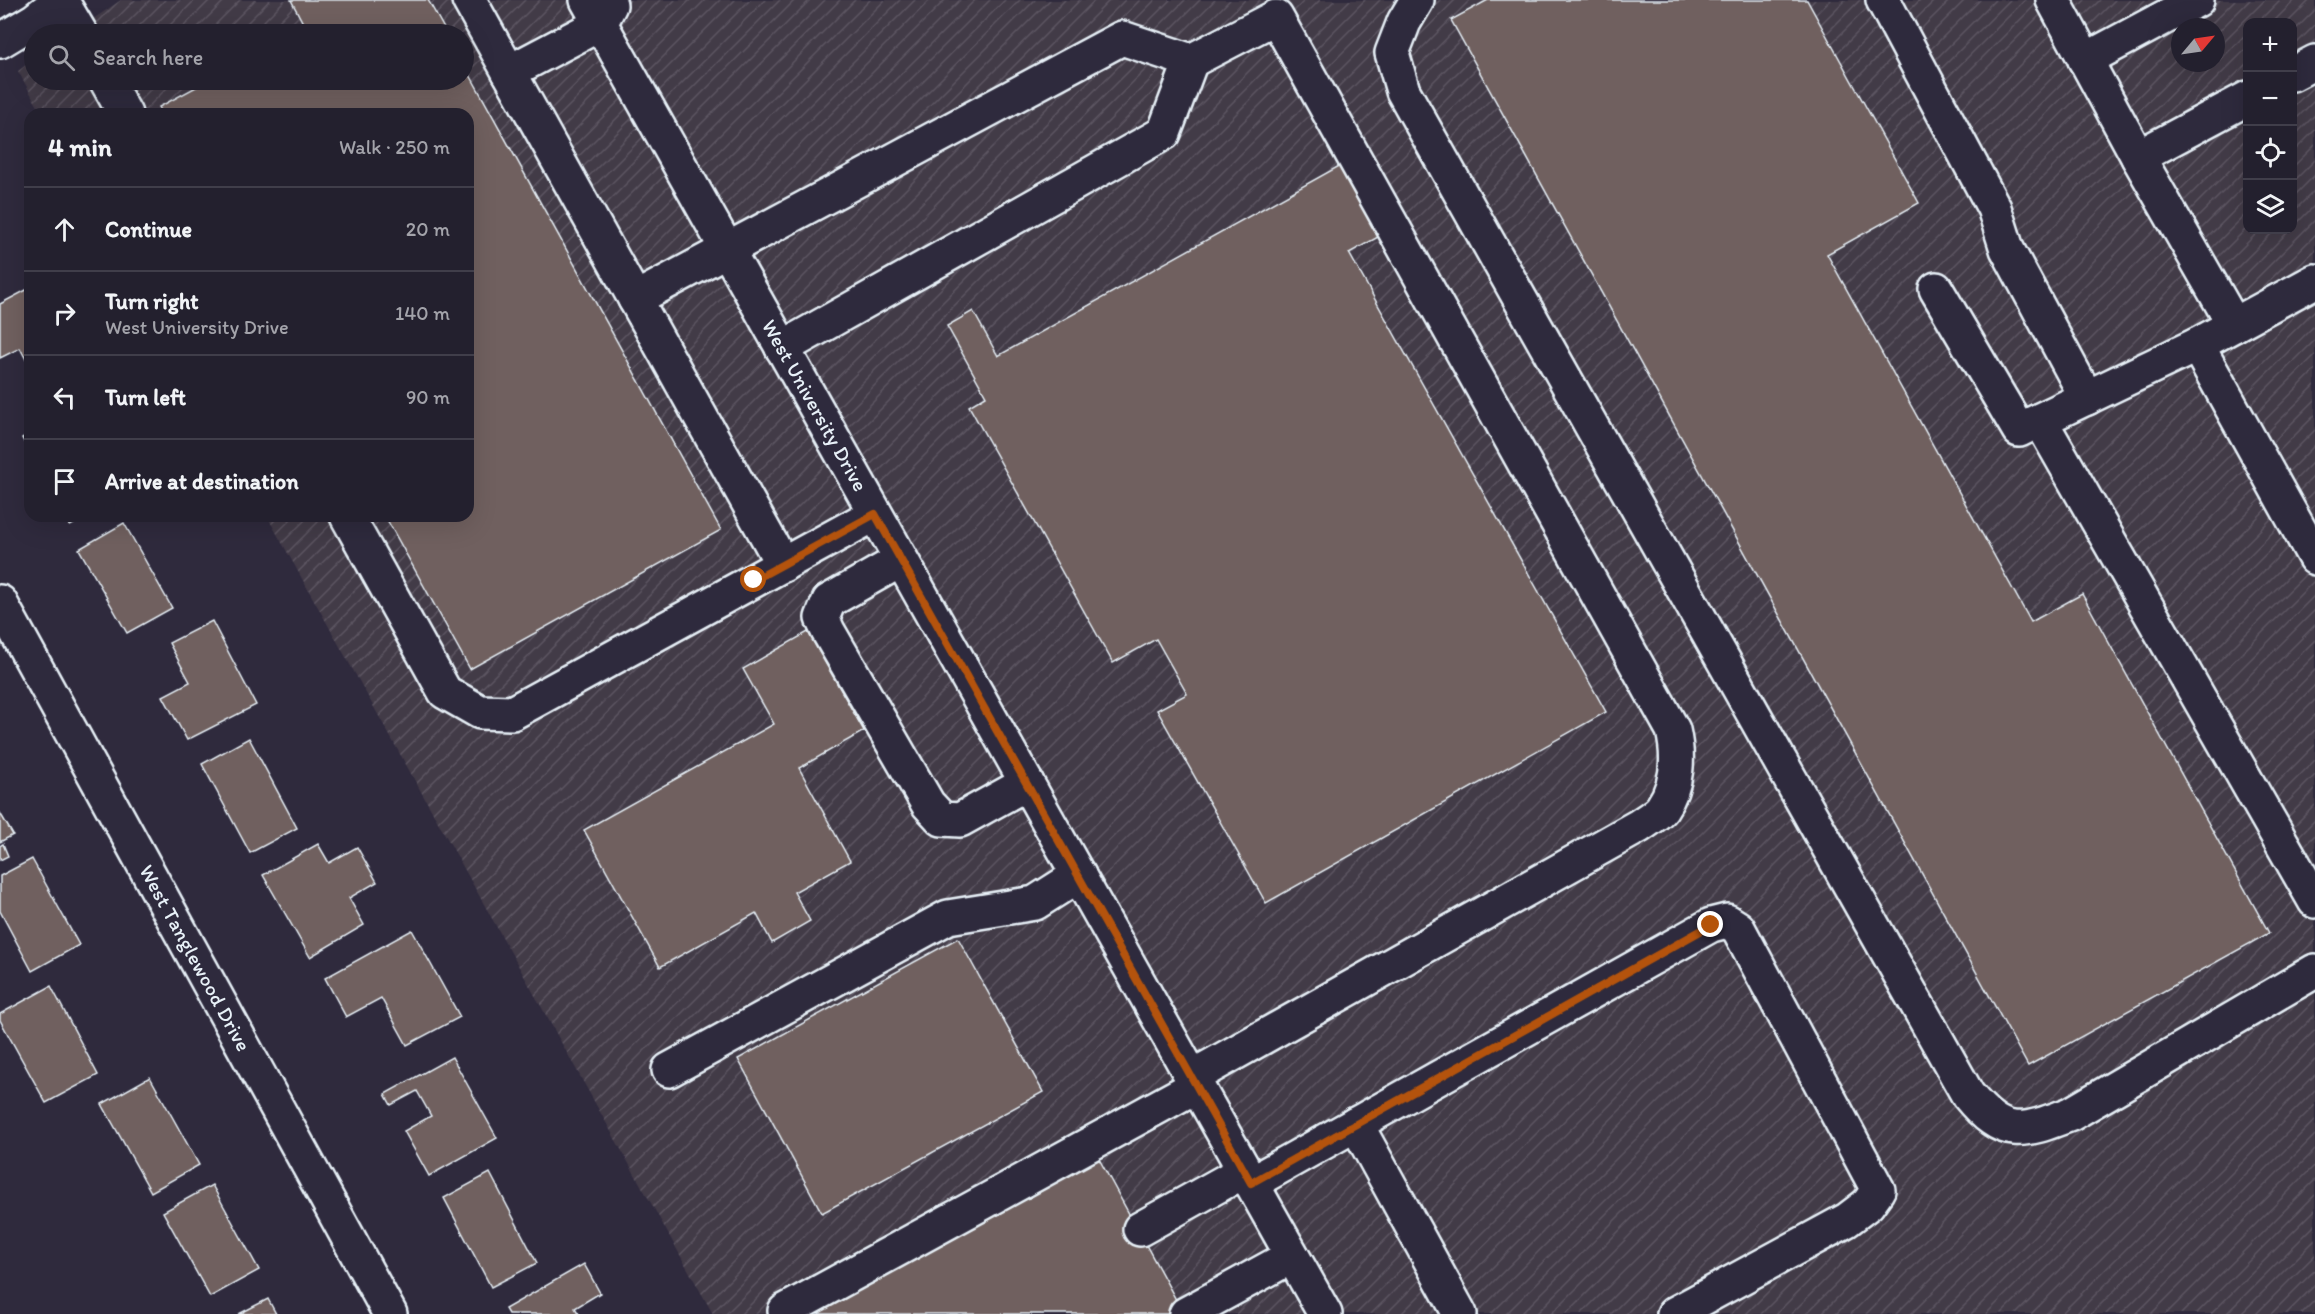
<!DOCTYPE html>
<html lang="en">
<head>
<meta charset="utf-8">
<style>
  :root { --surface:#23202e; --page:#2b2836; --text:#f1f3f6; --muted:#a3a3aa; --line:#403e4a }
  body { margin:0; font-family:Itim,sans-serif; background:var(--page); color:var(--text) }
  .controls { position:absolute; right:18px; top:18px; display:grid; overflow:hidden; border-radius:12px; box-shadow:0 6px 24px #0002 }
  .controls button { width:54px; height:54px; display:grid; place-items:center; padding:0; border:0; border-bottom:2px solid var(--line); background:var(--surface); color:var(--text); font:30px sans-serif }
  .compass { position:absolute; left:2171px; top:18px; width:54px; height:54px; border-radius:50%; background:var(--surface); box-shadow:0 6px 24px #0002; rotate:61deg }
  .stop { position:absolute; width:18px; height:18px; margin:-14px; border:4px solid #b45309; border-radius:50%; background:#fff }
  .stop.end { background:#b45309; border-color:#fff; box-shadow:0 2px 6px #0008 }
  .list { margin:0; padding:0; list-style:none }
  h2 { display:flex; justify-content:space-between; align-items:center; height:78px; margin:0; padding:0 24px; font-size:26px }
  h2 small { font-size:20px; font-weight:400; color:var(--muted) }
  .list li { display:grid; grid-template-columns:39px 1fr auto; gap:18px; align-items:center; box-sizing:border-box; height:84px; padding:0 24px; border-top:2px solid var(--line) }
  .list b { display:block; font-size:22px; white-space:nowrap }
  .list p { margin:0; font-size:20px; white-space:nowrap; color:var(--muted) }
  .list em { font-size:20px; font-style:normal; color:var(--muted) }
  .icon { flex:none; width:33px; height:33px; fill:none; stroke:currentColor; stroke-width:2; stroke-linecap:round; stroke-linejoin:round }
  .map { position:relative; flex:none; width:2315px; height:1314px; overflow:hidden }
  .search { position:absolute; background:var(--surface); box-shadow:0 6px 24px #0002; left:24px; top:24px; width:450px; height:66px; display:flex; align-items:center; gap:15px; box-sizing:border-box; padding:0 21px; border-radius:33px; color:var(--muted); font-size:22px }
  .panel { position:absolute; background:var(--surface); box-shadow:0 6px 24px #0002; left:24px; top:108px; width:450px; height:414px; border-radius:18px }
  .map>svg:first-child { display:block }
  .industrial { fill:url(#industrial-furrows); fill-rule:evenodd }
  .building { fill:#70605e; stroke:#e8f1f8; stroke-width:1.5 }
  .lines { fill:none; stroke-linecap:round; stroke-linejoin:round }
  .minor-casing { stroke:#e8f1f8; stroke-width:38 }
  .minor { stroke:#2f2a3d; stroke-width:33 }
  .route { stroke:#b45309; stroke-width:8 }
  .labels { text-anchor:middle; stroke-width:6; stroke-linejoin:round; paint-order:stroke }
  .street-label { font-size:21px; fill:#e8f1f8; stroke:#2f2a3d }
</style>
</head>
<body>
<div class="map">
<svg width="2315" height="1314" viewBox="0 0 2315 1314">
  <defs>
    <pattern id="industrial-furrows" width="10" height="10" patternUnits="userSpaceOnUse" patternTransform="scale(1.5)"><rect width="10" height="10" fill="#423a47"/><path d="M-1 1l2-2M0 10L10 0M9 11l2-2" fill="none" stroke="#5d5762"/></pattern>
  </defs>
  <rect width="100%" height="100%" fill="#2f2a3d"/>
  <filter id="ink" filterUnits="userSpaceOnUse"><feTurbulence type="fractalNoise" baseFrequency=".0167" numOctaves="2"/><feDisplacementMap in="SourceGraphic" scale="12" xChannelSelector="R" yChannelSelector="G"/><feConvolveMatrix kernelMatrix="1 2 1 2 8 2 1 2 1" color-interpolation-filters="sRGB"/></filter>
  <g filter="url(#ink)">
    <path class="industrial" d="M121 0H2315V1314H713L267 516H468V114H42L18 71 34 59V80H464V34H71ZM2248 22H2292V230H2248ZM2180 27H2216V63H2180Z"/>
    <g class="building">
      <path d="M291 0H428L447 34H291L305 27Z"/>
      <path d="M1488 0H1807L1919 203 1827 254 2031 622 2082 594 2269 933 2028 1066 1451 20Z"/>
      <path d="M464 64 721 530 470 669 385 516H468V114H163L159 107 209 80H464Z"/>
      <path d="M1341 165 1380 236 1349 253 1606 712 1266 903 1157 710 1187 694 1156 639 1113 663 969 406 986 396 947 326 973 311 998 356Z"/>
      <path d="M30 288V367L20 348 0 358V304Z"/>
      <path d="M30 433V453L22 438Z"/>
      <path d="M64 516H88L70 526Z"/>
      <path d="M124 523 172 608 127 633 79 549Z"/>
      <path d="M212 621 256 705 187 740 163 696 190 682 169 643Z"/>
      <path d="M808 632 864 731 799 768 850 861 794 892 810 921 772 943 756 913 660 967 584 830 774 724 743 669Z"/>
      <path d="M249 738 297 828 250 853 202 764Z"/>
      <path d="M0 813 13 835 0 842Z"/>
      <path d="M3 844 8 856 0 860V846Z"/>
      <path d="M318 844 329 863 357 847 377 882 349 898 364 925 310 957 263 875Z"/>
      <path d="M32 859 79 945 32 971 0 911V876Z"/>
      <path d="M412 930 460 1017 407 1045 381 998 346 1017 325 978Z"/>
      <path d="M958 938 1043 1092 822 1213 738 1059Z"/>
      <path d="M51 986 98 1075 46 1103 0 1020V1014Z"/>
      <path d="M452 1057 497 1138 429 1176 404 1131 431 1116 417 1091 391 1105 385 1094Z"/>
      <path d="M150 1077 199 1165 151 1192 102 1104Z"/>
      <path d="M1098 1157 1181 1309 1172 1314H816L814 1311Z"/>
      <path d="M490 1173 537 1263 491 1287 444 1198Z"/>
      <path d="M212 1185 259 1270 210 1297 163 1212Z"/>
      <path d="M584 1264 600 1293 575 1308 579 1314H508L505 1309Z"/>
      <path d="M268 1299 276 1314H239Z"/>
    </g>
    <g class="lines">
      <defs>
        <g id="minor">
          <path d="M61 0 81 34"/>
          <path d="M469 0 783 565"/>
          <path id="s1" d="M587 0 1325 1314"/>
          <path d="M1417 0 1404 22 1392 53 1403 91 1968 1095C2004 1139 2021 1133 2071 1114L2315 971"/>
          <path d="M1883 0 1994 208 2007 249 2087 398"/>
          <path d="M2053 0 2138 157"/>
          <path d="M0 41 35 20 60 0"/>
          <path d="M2085 60 2197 0"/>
          <path d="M1191 61 1276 17 1673 730C1679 756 1678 785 1662 808 1657 815 1646 821 1639 826L1192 1077"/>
          <path d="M509 72 600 24 610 5"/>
          <path d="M2292 74 2315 62"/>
          <path d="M106 80 125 114"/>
          <path d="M1936 289 2019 430 2197 345 2315 281"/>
          <path d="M635 299 1122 38 1191 61 1164 133 782 348"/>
          <path d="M2234 325 2138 157 2248 98"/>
          <path d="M2197 345 2315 558"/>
          <path d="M2040 420 2315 901"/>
          <path d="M347 516 445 692 480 712 512 713 875 514"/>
          <path d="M901 560 829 601 822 618 828 631 928 804 942 819 960 820 1027 783"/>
          <path id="s2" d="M0 602 390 1314"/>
          <path d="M669 1070 948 917 1035 903 1079 875"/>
          <path d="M1356 1124 1460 1314"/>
          <path d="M1251 1183 1711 925 1727 921 1738 928 1878 1190 1868 1204 1847 1220 1674 1314"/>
          <path d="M1140 1229 1244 1171"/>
          <path d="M787 1314 785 1311 1196 1086"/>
          <path d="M1186 1314 1292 1256"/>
        </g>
      </defs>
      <use href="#minor" class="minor-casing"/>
      <use href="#minor" class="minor"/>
    </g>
  </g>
  <g class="lines" filter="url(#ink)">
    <path class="route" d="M754 580 875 514 1251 1183 1711 925"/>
  </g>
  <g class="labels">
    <g class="street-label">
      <text dy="7" stroke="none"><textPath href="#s1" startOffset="465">West University Drive</textPath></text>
      <text dy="7" stroke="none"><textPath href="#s2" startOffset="406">West Tanglewood Drive</textPath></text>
    </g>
  </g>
</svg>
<div class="controls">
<button>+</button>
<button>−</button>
<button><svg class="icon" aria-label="locate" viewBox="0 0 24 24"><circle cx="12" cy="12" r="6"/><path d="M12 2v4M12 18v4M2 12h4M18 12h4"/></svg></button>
<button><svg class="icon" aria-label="layers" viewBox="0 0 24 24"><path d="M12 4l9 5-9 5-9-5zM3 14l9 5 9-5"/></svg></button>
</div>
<svg class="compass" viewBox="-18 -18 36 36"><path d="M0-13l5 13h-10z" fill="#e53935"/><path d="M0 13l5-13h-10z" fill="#a3a3aa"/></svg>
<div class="stop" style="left:754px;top:580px"></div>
<div class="stop end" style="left:1711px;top:925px"></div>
<div class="search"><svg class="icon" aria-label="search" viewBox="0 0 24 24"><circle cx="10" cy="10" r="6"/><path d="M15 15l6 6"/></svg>Search here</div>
<section class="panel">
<h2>4 min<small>Walk · 250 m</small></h2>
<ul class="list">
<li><svg class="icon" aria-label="ahead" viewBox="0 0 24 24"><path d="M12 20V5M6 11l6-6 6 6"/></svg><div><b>Continue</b></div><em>20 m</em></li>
<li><svg class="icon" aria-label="right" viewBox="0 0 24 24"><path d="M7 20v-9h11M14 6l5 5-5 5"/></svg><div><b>Turn right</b><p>West University Drive</p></div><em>140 m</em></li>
<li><svg class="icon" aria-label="left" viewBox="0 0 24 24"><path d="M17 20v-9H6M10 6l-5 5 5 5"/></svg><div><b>Turn left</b></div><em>90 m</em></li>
<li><svg class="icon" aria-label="arrive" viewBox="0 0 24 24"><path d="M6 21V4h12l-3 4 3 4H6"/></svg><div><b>Arrive at destination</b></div></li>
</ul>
</section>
</div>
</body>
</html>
